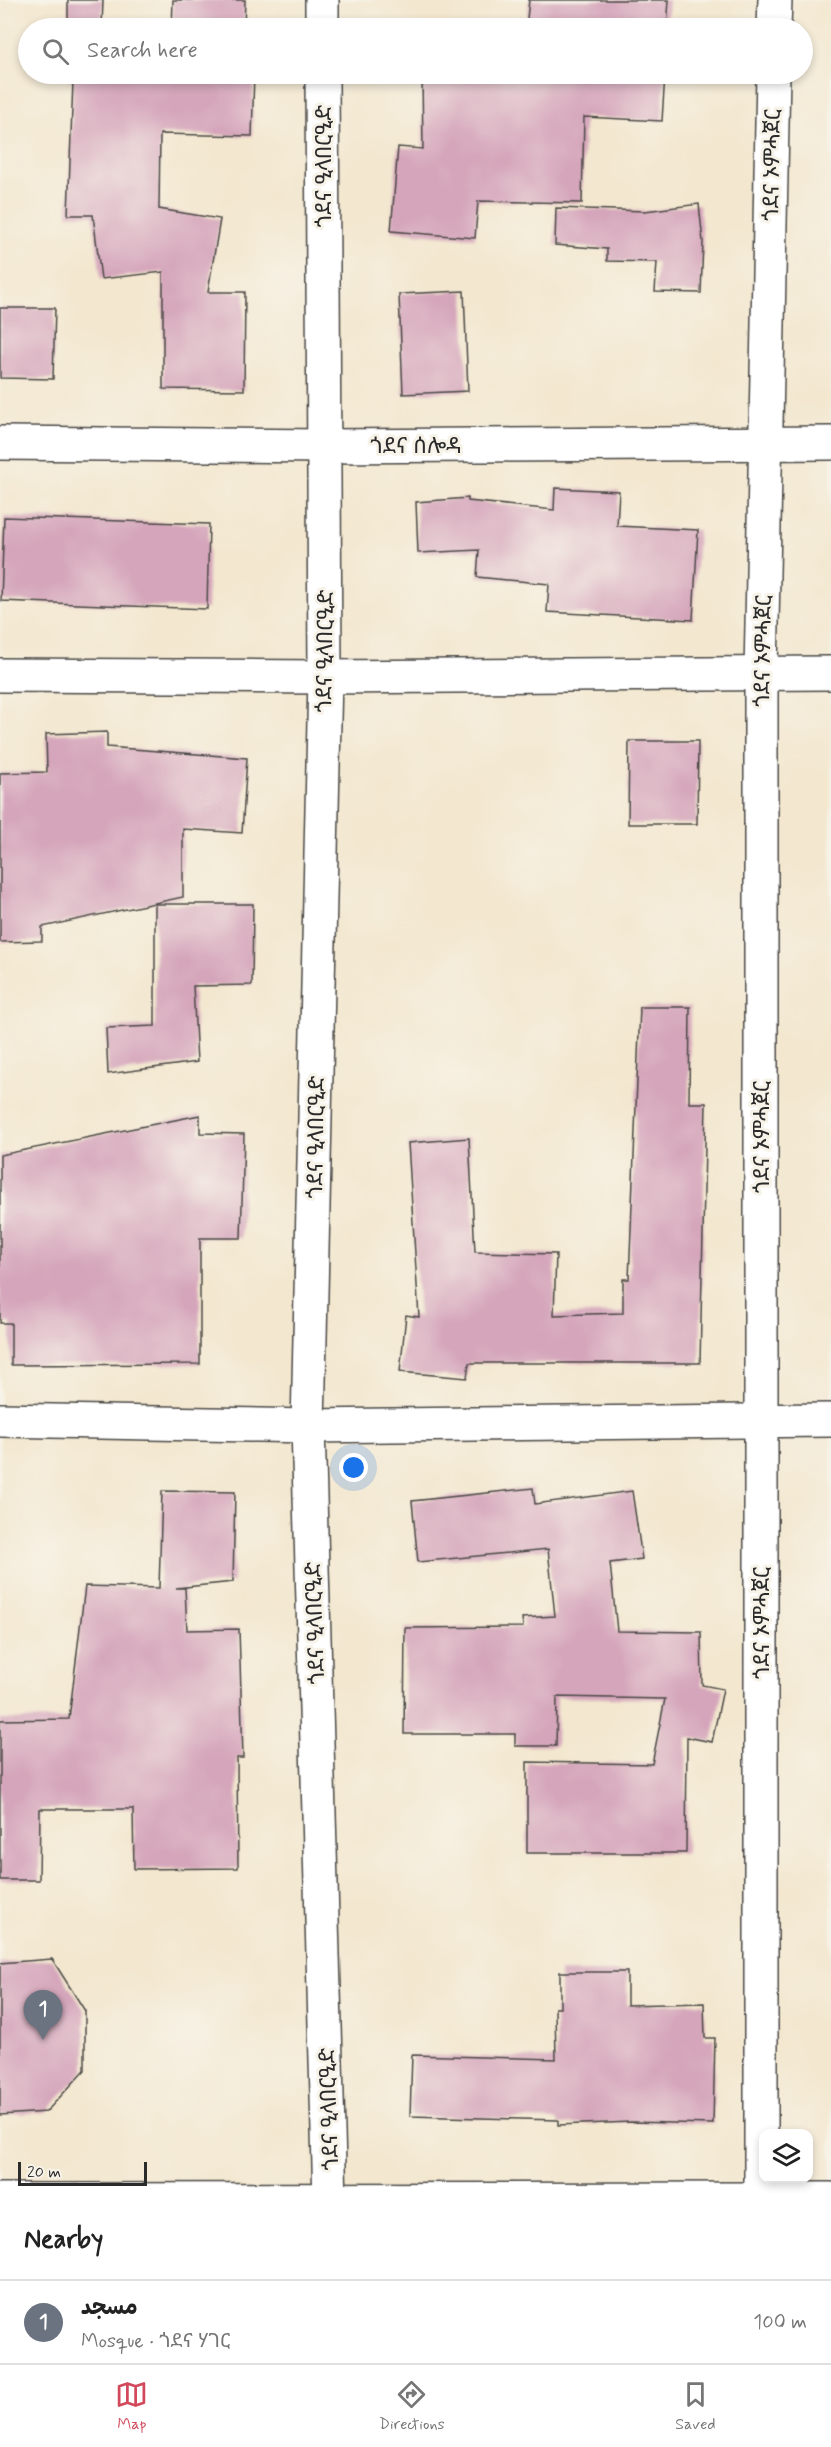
<!DOCTYPE html>
<html lang="en">
<head>
<meta charset="utf-8">
<style>
  :root { --surface:#fff; --page:#f2f2f2; --text:#222; --muted:#767676; --line:#e0e0e0; --accent:#d1495b }
  body { margin:0; font-family:Mynerve,"Playpen Sans Arabic","Noto Sans Ethiopic",sans-serif; background:var(--page); color:var(--text) }
  .controls { position:absolute; right:18px; bottom:18px; display:grid; overflow:hidden; border-radius:12px; box-shadow:0 3px 9px #0003 }
  .controls button { width:54px; height:54px; display:grid; place-items:center; padding:0; border:0; border-bottom:2px solid var(--line); background:var(--surface); color:var(--text); font:30px sans-serif }
  .scale { position:absolute; left:18px; bottom:15px; width:129px; box-sizing:border-box; padding-left:6px; border:3px solid #2b2b2b; border-top:0; font-size:16px; line-height:21px; white-space:nowrap; color:#2b2b2b; -webkit-text-stroke:4px #f7f3e8; paint-order:stroke }
  .you { position:absolute; left:354px; top:1468px; width:21px; height:21px; margin:-15px; border:4px solid #fff; border-radius:50%; background:#1a73e8; box-shadow:0 0 0 9px #1a73e833 }
  .badge { display:grid; place-items:center; width:39px; height:39px; border-radius:50%; background:var(--accent); color:#fff; font-size:20px; font-weight:700 }
  .pin { position:absolute; translate:-50% -50px; filter:drop-shadow(0 2px 3px #0008) }
  .pin::after { content:''; position:absolute; top:32px; width:21px; height:18px; background:inherit; clip-path:polygon(0 0,100% 0,50% 100%) }
  .list { margin:0; padding:0; list-style:none }
  h2 { display:flex; justify-content:space-between; align-items:center; height:78px; margin:0; padding:0 24px; font-size:26px }
  h2 small { font-size:20px; font-weight:400; color:var(--muted) }
  .list li { display:grid; grid-template-columns:39px 1fr auto; gap:18px; align-items:center; box-sizing:border-box; height:84px; padding:0 24px; border-top:2px solid var(--line) }
  .list b { display:block; font-size:22px; white-space:nowrap }
  .list p { margin:0; font-size:20px; white-space:nowrap; color:var(--muted) }
  .list em { font-size:20px; font-style:normal; color:var(--muted) }
  .icon { flex:none; width:33px; height:33px; fill:none; stroke:currentColor; stroke-width:2; stroke-linecap:round; stroke-linejoin:round }
  .map { position:relative; flex:none; width:831px; height:2201px; overflow:hidden }
  .search { position:absolute; background:var(--surface); box-shadow:0 3px 9px #0003; left:18px; right:18px; top:18px; height:66px; display:flex; align-items:center; gap:15px; box-sizing:border-box; padding:0 21px; border-radius:33px; color:var(--muted); font-size:22px }
  .sheet { height:162px; background:var(--surface) }
  nav { display:flex; justify-content:space-around; align-items:center; box-sizing:border-box; height:84px; border-top:2px solid var(--line); background:var(--surface); font-size:16px; color:var(--muted) }
  nav a { display:grid; justify-items:center; gap:3px }
  nav .on { color:var(--accent) }
  .map>svg:first-child { display:block }
  .building { fill:#d5a6bb }
  .lines { fill:none; stroke-linecap:round; stroke-linejoin:round }
  .minor-casing { stroke:#494744; stroke-width:36 }
  .minor { stroke:#fff; stroke-width:33 }
  .labels { text-anchor:middle; stroke-width:6; stroke-linejoin:round; paint-order:stroke }
  .street-label { font-size:22px; fill:#2b2b2b; stroke:#f7f3e8 }
</style>
</head>
<body>
<div class="map">
<svg width="831" height="2201" viewBox="0 0 831 2201">
  <rect width="100%" height="100%" fill="#f7f3e8"/>
  <filter id="ink" filterUnits="userSpaceOnUse"><feTurbulence type="fractalNoise" baseFrequency=".0167" numOctaves="2"/><feDisplacementMap in="SourceGraphic" scale="12" xChannelSelector="R" yChannelSelector="G"/><feConvolveMatrix kernelMatrix="1 2 1 2 8 2 1 2 1" color-interpolation-filters="sRGB"/></filter>
  <filter id="wash" filterUnits="userSpaceOnUse"><feTurbulence type="fractalNoise" baseFrequency=".008" numOctaves="4" result="noise"/><feDisplacementMap in="SourceGraphic" scale="24" xChannelSelector="R" yChannelSelector="G"/><feGaussianBlur stdDeviation="1.35" result="paint"/><feColorMatrix in="noise" values="0 0 0 0 0 0 0 0 0 0 0 0 0 0 0 0 0 1.4 0 .05"/><feComposite in="paint" operator="in"/></filter>
  <g filter="url(#wash)">
    <rect width="100%" height="100%" fill="#f3e7cf"/>
    <g id="blocks">
      <g class="building">
        <path d="M68 0H103L102 28H68Z"/>
        <path d="M173 0H245L244 28H172Z"/>
        <path d="M529 0H669L667 28H526Z"/>
        <path d="M67 74H254L252 136 160 134 159 209 220 219 208 292H245L244 390 163 389V272L101 279 93 215H68L73 81H67Z"/>
        <path d="M422 74H665L662 121 584 117 582 203 478 201 475 238 391 231 398 147 423 149Z"/>
        <path d="M699 204 703 242 701 293 655 292 657 262 607 261V249L555 245 556 208 645 211Z"/>
        <path d="M464 291 468 391 403 394 399 294Z"/>
        <path d="M0 308H55L53 379 0 378Z"/>
        <path d="M555 488 619 491 617 526 698 530 693 620 547 612 549 584 477 577 479 550 418 553 416 502 468 498V501L554 510Z"/>
        <path d="M4 517 209 524 207 609 1 601Z"/>
        <path d="M107 732V747L247 758 242 833 183 829V897L42 927V941L0 942V773L47 772 46 734Z"/>
        <path d="M629 741H698L697 824H628Z"/>
        <path d="M155 904H253L252 985 193 986 197 1062 108 1074 106 1028 155 1026Z"/>
        <path d="M640 1007H690L689 1103H706L700 1363H469L467 1378 400 1372 406 1315 419 1317 408 1143 469 1138 475 1252 556 1254 554 1315 623 1313V1279H629Z"/>
        <path d="M200 1115V1133L244 1134 241 1238H200V1364L11 1365V1323H0V1155Z"/>
        <path d="M533 1488 535 1504 632 1491 642 1559 610 1563 617 1631 701 1632 702 1685 723 1689 712 1742 687 1737 686 1853H527V1762L652 1764 665 1699 557 1697 556 1746H515V1734H404L405 1628 523 1627 522 1618 555 1616 548 1549 418 1562 412 1501Z"/>
        <path d="M162 1491 235 1492 233 1582 176 1588H185L187 1630 239 1629 243 1758H237L238 1868 134 1869 133 1809H40L39 1880H0V1720L69 1719 85 1586 159 1588Z"/>
        <path d="M52 1959 85 2011V2070L46 2112 0 2115V1963Z"/>
        <path d="M560 1972H627V2005L704 2003 705 2038H715L713 2124 631 2122 558 2125V2120L410 2116 412 2055 556 2059 555 2008H560Z"/>
      </g>
    </g>
  </g>
  <g filter="url(#ink)">
    <use href="#blocks" fill-opacity="0" stroke="#494744" stroke-width="1.5"/>
    <g class="lines">
      <defs>
        <g id="minor">
          <path d="M322 0V28"/>
          <path d="M774 28 775 0"/>
          <path d="M322 74 325 677 308 1426 330 2201"/>
          <path d="M0 443 325 446 831 443"/>
          <path d="M0 675 325 677 831 673"/>
          <path d="M0 1420 308 1426 831 1420"/>
          <path d="M0 2200 831 2199"/>
          <path d="M761 2201V674L773 74"/>
        </g>
      </defs>
      <use href="#minor" class="minor-casing"/>
      <use href="#minor" class="minor"/>
    </g>
  </g>
  <g class="labels">
    <g class="street-label">
      <text transform="translate(771 165) rotate(-89)" y="8">ጎደና ኦምሓጀር</text>
      <text transform="translate(323 166) rotate(-90)" y="8">ጎደና ዒላበርዒድ</text>
      <text x="416" y="453">ጎደና ሰሎዳ</text>
      <text transform="translate(324 651) rotate(-89)" y="8">ጎደና ዒላበርዒድ</text>
      <text transform="translate(762 651) rotate(-89)" y="8">ጎደና ኦምሓጀር</text>
      <text transform="translate(315 1137) rotate(-89)" y="8">ጎደና ዒላበርዒድ</text>
      <text transform="translate(761 1137) rotate(-90)" y="8">ጎደና ኦምሓጀር</text>
      <text transform="translate(314 1623) rotate(-92)" y="8">ጎደና ዒላበርዒድ</text>
      <text transform="translate(761 1623) rotate(-90)" y="8">ጎደና ኦምሓጀር</text>
      <text transform="translate(328 2109) rotate(-92)" y="8">ጎደና ዒላበርዒድ</text>
    </g>
  </g>
</svg>
<div class="controls">
<button><svg class="icon" aria-label="layers" viewBox="0 0 24 24"><path d="M12 4l9 5-9 5-9-5zM3 14l9 5 9-5"/></svg></button>
</div>
<div class="scale">20 m</div>
<div class="you"></div>
<div class="pin badge" style="left:43px;top:2040px;background:#6b7280">1</div>
<div class="search"><svg class="icon" aria-label="search" viewBox="0 0 24 24"><circle cx="10" cy="10" r="6"/><path d="M15 15l6 6"/></svg>Search here</div>
</div>
<section class="sheet">
<h2>Nearby<small></small></h2>
<ul class="list">
<li><span class="badge" style="background:#6b7280">1</span><div><b>مسجد</b><p>Mosque · ጎደና ሃገር</p></div><em>100 m</em></li>
</ul>
</section>
<nav>
<a class="on"><svg class="icon" aria-label="map" viewBox="0 0 24 24"><path d="M3 6l6-2 6 2 6-2v14l-6 2-6-2-6 2zM9 4v14M15 6v14"/></svg>Map</a>
<a><svg class="icon" aria-label="directions" viewBox="0 0 24 24"><path d="M12 3l9 9-9 9-9-9zM9 14v-3h6M13 9l2 2-2 2"/></svg>Directions</a>
<a><svg class="icon" aria-label="saved" viewBox="0 0 24 24"><path d="M7 4h10v16l-5-4-5 4z"/></svg>Saved</a>
</nav>
</body>
</html>
